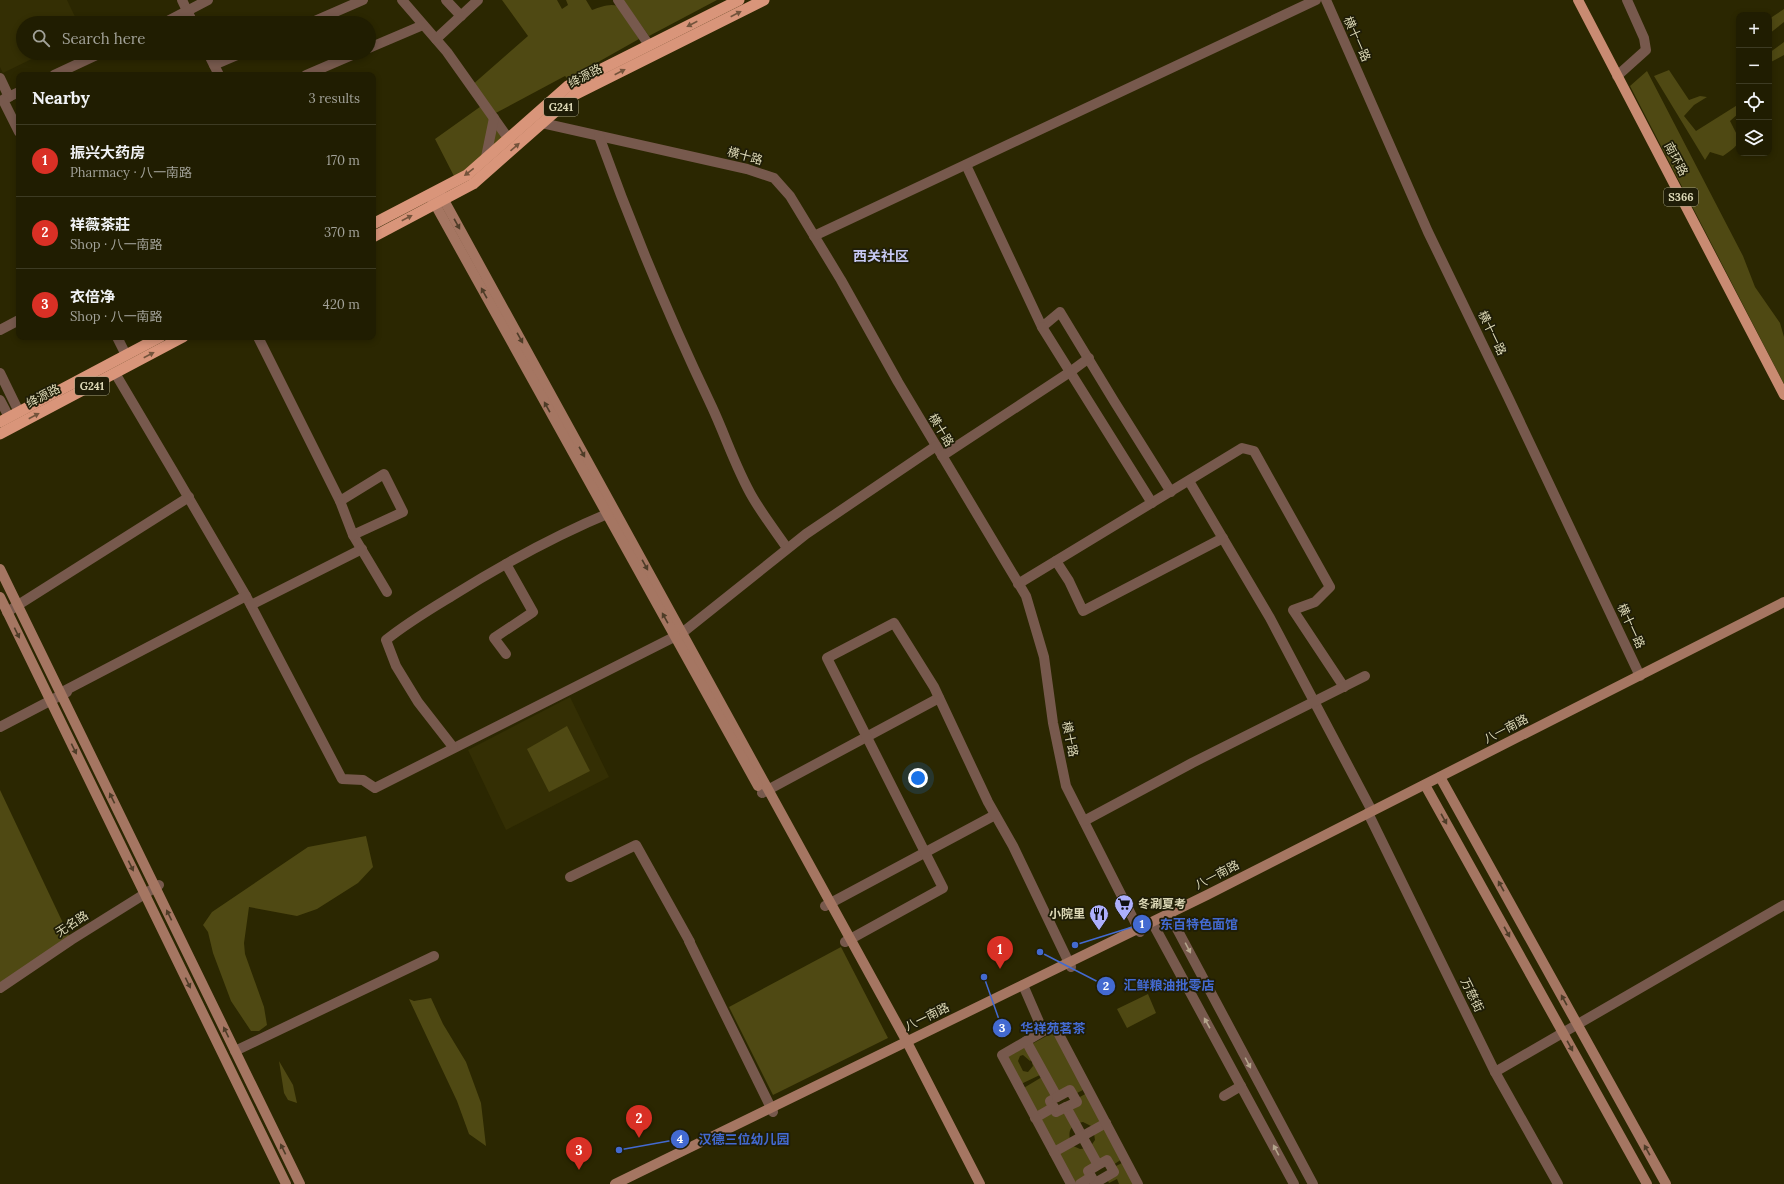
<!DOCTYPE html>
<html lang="en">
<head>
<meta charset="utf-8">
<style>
  :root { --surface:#201d01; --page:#28260b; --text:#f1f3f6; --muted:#a2a299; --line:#3d3b23; --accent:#d93025 }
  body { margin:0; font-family:Lora,"Noto Sans SC",serif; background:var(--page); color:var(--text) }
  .controls { position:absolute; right:12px; top:12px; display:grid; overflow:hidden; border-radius:8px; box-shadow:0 2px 6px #0003 }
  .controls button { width:36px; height:36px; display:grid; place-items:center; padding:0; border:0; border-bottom:1px solid var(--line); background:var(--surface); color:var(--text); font:20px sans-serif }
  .you { position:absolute; left:918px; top:778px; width:14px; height:14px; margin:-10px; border:3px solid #fff; border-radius:50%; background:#1a73e8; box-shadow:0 0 0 6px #1a73e833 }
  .badge { display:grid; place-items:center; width:26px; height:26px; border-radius:50%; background:var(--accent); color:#fff; font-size:13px; font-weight:700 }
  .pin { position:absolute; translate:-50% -33px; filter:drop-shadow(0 1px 2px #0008) }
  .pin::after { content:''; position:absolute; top:21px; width:14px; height:12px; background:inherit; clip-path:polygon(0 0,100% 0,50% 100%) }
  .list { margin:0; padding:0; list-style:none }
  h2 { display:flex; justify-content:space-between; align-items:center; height:52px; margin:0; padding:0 16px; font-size:17px }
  h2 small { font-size:13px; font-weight:400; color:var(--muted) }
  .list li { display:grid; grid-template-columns:26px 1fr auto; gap:12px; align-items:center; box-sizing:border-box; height:72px; padding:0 16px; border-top:1px solid var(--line) }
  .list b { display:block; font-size:15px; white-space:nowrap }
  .list p { margin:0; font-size:13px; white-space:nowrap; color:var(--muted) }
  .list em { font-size:13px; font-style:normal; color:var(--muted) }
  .icon { flex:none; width:22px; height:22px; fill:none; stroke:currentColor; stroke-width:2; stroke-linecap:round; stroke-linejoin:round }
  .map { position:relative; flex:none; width:1784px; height:1184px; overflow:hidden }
  .search { position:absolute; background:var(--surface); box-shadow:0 2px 6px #0003; left:16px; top:16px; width:360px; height:44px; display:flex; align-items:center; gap:10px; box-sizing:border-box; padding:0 14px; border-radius:22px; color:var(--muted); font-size:15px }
  .panel { position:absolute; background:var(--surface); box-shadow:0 2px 6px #0003; left:16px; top:72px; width:360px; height:268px; border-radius:8px }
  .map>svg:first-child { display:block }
  .built { fill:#342f04 }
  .green { fill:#4f4913 }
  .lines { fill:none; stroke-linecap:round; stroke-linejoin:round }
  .minor { stroke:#77594d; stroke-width:10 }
  .tertiary { stroke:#77594d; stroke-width:10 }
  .secondary { stroke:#a57662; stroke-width:10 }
  .primary { stroke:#c98b72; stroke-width:10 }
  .trunk { stroke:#d9957a; stroke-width:11 }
  .oneway { fill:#73533b }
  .oneway2 { fill:#4e3c27 }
  .oneway3 { fill:#b4a58c }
  .labels { text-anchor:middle; stroke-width:3.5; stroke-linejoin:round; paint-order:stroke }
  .shield { fill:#1f1d07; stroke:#a3a082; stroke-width:1 }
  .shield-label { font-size:11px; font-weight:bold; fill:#dcd8b6 }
  .street-label { font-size:12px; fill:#dcd8b6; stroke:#1f1d07 }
  .poi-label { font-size:12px; font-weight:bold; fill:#dcd8b6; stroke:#1f1d07; text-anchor:start }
  .quarter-label { font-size:14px; font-weight:bold; fill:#c6c8f3; stroke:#1f1d07 }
  .leader { fill:none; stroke:#436ad1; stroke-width:1.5 }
  .callout-dot { fill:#436ad1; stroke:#1f1d07; stroke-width:1.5 }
  .mark-label { font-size:12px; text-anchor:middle; font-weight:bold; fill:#fff }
  .callout-label { font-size:13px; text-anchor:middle; font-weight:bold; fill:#436ad1; stroke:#1f1d07; stroke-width:3.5; stroke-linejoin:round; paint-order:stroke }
</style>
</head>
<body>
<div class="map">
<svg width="1784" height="1184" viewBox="0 0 1784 1184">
  <rect width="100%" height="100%" fill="#2b2701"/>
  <g class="built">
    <path d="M0 0H67L78 23H23V53H44L3 73 0 67Z"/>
    <path d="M570 697 609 777 506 830 468 750Z"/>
  </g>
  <g class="green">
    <path d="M502 0H557L562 9 568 5 566 0H586L592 10C600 7 610 3 618 6L639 39 568 79 565 76 492 115 508 138 456 180 435 139 484 104 471 86 528 36Z"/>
    <path d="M623 0H717L649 36Z"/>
    <path d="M1784 9V22L1769 34V19Z"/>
    <path d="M1784 42V55L1769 63V53Z"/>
    <path d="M1669 70 1689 100 1700 96 1707 97 1694 105 1684 116 1696 131 1739 104V113L1730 121C1740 141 1744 142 1723 156L1710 152 1705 160 1654 76Z"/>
    <path d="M1647 71 1743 256 1755 287 1780 323 1784 337V384L1630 86Z"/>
    <path d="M567 726 590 771 549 792 527 749Z"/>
    <path d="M0 790 71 940 0 988Z"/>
    <path d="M366 836 373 867 358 883 317 909 297 916 249 907 244 943 245 954 264 1007 267 1025 259 1031H251L231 1001 213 953 208 932 203 925 212 912 308 847Z"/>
    <path d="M841 947 888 1038 773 1095 729 1007Z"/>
    <path d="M1148 994 1156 1013 1127 1028 1117 1009Z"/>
    <path d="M431 998 443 1024 466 1062 481 1103 486 1146 469 1134 457 1101 409 999 414 1001Z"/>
    <path d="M1054 1032 1085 1089 1075 1094H1058L1030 1045Z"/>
    <path d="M1026 1046 1033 1059 1030 1061 1023 1055 1020 1056 1018 1061 1023 1071 1028 1072 1033 1066 1032 1063 1034 1061 1042 1074 1021 1084 1005 1058Z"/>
    <path d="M279 1061 293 1085 297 1103 288 1100 284 1093Z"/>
    <path d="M1042 1077 1053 1096 1051 1107 1036 1114 1022 1089Z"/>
    <path d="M1087 1093 1102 1123 1093 1127 1083 1122 1078 1123 1069 1108 1078 1098Z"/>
    <path d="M1064 1109 1074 1125C1069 1130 1069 1133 1070 1140L1055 1150 1038 1119Z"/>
    <path d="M1105 1127 1122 1159 1113 1165 1099 1163 1090 1147 1095 1140 1094 1134Z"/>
    <path d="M1071 1145 1080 1149 1087 1148 1095 1164 1089 1176 1075 1184 1056 1153Z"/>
    <path d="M1122 1163 1134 1184H1119L1117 1179 1109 1183 1106 1178 1114 1167Z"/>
  </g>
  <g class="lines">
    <g class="minor">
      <path d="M182 0 193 23"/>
      <path d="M402 0 447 52 508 138"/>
      <path d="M446 0 461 16"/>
      <path d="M618 0 649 45"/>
      <path d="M1326 0 1428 232 1508 397 1640 676"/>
      <path d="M164 23 208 0"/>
      <path d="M310 23 363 0"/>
      <path d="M436 39 478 0"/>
      <path d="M369 48 423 25"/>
      <path d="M208 53 219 75"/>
      <path d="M214 65 242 53"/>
      <path d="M54 75 101 53"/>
      <path d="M306 75 357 53"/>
      <path d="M1617 76 1646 50 1644 38 1627 0"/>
      <path d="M0 78 9 97"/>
      <path d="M4 99 19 92"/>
      <path d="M3 100 19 132"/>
      <path d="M542 123 747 169 774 178 790 196 841 280 898 382 1026 596 1044 657 1053 723 1066 786 1140 932"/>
      <path d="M599 136C632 228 670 319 712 407 726 437 736 469 753 498 763 515 776 532 787 548"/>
      <path d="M486 157 494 118"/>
      <path d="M966 165 1042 327 1060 312 1114 401 1171 492"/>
      <path d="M1042 327 1152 503"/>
      <path d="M0 330 19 320"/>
      <path d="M117 337 126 355"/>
      <path d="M258 337 340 501 384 474 403 512 353 535 387 592"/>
      <path d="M115 373 173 471 246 596 342 779 363 780 375 788 682 633 806 534 936 446"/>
      <path d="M942 456 1070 372 1089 358"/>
      <path d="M1189 481 1270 618 1372 811"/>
      <path d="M340 501 353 535"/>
      <path d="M1056 561 1069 581 1083 611 1223 538"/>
      <path d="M1018 584 1242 448 1254 451 1330 587 1315 602 1293 610 1344 687"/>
      <path d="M251 605 362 549"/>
      <path d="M7 612 189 497"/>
      <path d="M506 654 494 638 533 612 506 564"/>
      <path d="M66 690 246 596"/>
      <path d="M0 727 67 692"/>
      <path d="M453 747 418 702 396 666 386 640C407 623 429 610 452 596 503 564 558 534 614 511"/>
      <path d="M762 793 939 698"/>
      <path d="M1368 813 1495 1072 1558 1184"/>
      <path d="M1084 821 1192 763 1365 676"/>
      <path d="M570 877 636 845 690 942"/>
      <path d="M825 906 995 815"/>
      <path d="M689 941 773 1112"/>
      <path d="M845 942 943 888 827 658 894 623 934 687 988 802 1013 846 1071 967"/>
      <path d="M1023 985 1043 1031"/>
      <path d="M0 988 71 940 159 885"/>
      <path d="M1026 1041 1057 1097 1050 1101 1056 1112 1066 1107 1098 1165 1088 1171 1095 1183 1114 1172 1107 1160 1098 1165"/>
      <path d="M235 1051 434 956"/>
      <path d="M1495 1072 1784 905"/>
      <path d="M1224 1096 1241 1086"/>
      <path d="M1057 1097 1070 1090 1077 1102 1066 1107"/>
      <path d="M1035 1118 1054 1107"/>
      <path d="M1054 1152 1106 1123"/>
      <path d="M1071 1184 1002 1055 1054 1025 1138 1184"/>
      <path d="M1080 1184 1091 1177"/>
    </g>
    <g class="tertiary">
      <path d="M814 236 1316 0"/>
      <path d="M0 373 19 412"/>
      <path d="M0 400 9 417"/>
      <path d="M1169 914 1313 1184"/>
      <path d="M1152 922 1294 1184"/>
    </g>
    <g class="secondary">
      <path d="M440 193 907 1042 980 1184"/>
      <path d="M431 197 758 786"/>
      <path d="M0 569 300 1184"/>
      <path d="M0 597 286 1184"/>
      <path d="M1440 777 1666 1184"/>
      <path d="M1425 785 1647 1184"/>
      <path d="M615 1184 1207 895 1784 602"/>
    </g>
    <path class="primary" d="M1578 0 1784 395"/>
    <g class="trunk">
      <path d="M373 224 467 175 568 86 739 0"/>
      <path d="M373 237 473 184 574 95 764 0"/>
      <path d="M0 422 160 337"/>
      <path d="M0 434 183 337"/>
    </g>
  </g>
  <defs><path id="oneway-solid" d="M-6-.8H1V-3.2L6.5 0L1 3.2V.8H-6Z"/></defs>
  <g class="oneway">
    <use href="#oneway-solid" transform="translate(736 14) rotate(-27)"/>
    <use href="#oneway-solid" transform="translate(692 24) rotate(153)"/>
    <use href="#oneway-solid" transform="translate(620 72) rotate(-27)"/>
    <use href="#oneway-solid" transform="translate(515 147) rotate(-41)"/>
    <use href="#oneway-solid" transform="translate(469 172) rotate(142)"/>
    <use href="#oneway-solid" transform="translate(407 218) rotate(-28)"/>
    <use href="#oneway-solid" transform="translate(149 355) rotate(-28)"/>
    <use href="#oneway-solid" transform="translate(34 416) rotate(-28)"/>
  </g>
  <g class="oneway2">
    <use href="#oneway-solid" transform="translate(457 224) rotate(61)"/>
    <use href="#oneway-solid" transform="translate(484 293) rotate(-119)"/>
    <use href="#oneway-solid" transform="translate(520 338) rotate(61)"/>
    <use href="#oneway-solid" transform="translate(547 407) rotate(-119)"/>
    <use href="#oneway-solid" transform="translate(582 452) rotate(61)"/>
    <use href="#oneway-solid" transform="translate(645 565) rotate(61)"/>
    <use href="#oneway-solid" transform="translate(665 618) rotate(-119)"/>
    <use href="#oneway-solid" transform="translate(17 633) rotate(64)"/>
    <use href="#oneway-solid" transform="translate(74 749) rotate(64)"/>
    <use href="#oneway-solid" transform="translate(112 798) rotate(-116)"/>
    <use href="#oneway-solid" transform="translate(1444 819) rotate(61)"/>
    <use href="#oneway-solid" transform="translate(131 866) rotate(64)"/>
    <use href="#oneway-solid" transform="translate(1501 886) rotate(-119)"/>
    <use href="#oneway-solid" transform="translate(169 915) rotate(-116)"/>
    <use href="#oneway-solid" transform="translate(1507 932) rotate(61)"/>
    <use href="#oneway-solid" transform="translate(188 983) rotate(64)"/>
    <use href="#oneway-solid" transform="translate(1564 1000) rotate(-119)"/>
    <use href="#oneway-solid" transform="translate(226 1032) rotate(-116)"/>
    <use href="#oneway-solid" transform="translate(1570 1046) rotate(61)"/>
    <use href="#oneway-solid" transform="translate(283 1149) rotate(-116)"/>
    <use href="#oneway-solid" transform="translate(1647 1150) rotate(-119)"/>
  </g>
  <g class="oneway3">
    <use href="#oneway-solid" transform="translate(1188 948) rotate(62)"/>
    <use href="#oneway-solid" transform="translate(1207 1023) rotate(-119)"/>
    <use href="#oneway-solid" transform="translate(1248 1063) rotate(62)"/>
    <use href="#oneway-solid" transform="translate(1276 1150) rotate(-118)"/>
  </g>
  <defs>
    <symbol id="supermarket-pin" viewBox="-11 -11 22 30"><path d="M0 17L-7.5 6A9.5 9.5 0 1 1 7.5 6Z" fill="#adaffb" stroke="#1f1d07"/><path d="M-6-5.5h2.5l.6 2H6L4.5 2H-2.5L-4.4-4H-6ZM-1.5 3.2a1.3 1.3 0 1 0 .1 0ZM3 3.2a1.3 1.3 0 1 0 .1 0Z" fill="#111"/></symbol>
    <symbol id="restaurant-pin" viewBox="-11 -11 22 30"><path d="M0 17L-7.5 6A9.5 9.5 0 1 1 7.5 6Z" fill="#adaffb" stroke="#1f1d07"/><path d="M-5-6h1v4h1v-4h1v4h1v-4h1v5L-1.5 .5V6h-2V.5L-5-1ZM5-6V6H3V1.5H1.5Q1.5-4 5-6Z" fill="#111"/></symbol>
  </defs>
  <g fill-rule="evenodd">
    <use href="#supermarket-pin" x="1113" y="893" width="22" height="30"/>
    <use href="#restaurant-pin" x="1088" y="903" width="22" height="30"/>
  </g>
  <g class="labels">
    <g class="shield">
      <rect x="544" y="98" width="34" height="18" rx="3"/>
      <rect x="1664" y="188" width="34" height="18" rx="3"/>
      <rect x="75" y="377" width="34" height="18" rx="3"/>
    </g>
    <g class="shield-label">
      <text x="561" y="111">G241</text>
      <text x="1681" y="201">S366</text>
      <text x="92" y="390">G241</text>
    </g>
    <g class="street-label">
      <text transform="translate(1357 39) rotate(66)" y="4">横十一路</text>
      <text transform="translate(585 76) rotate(-28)" y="4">绛源路</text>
      <text transform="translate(745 156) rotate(15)" y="4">横十路</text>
      <text transform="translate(1676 159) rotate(62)" y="4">南环路</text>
      <text transform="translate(1492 333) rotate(64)" y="4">横十一路</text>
      <text transform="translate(43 396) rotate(-28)" y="4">绛源路</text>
      <text transform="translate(941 430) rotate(59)" y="4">横十路</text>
      <text transform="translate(1631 626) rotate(65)" y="4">横十一路</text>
      <text transform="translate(1506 729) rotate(-27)" y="4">八一南路</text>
      <text transform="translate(1070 739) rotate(78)" y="4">横十路</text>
      <text transform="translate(1217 875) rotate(-27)" y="4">八一南路</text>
      <text transform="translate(72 924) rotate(-33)" y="4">无名路</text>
      <text transform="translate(1472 995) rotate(64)" y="4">万慈街</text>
      <text transform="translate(927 1017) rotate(-26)" y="4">八一南路</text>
    </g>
    <g class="poi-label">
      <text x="1138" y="908">冬涮夏考</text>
      <text x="1085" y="918" text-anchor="end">小院里</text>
    </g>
    <g class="quarter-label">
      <text x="881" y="261">西关社区</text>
    </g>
  </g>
  <path class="leader" d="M1075 945L1142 924M1040 952L1106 986M984 977L1002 1028M619 1150L680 1139"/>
  <g class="callout-dot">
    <circle cx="1075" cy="945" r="4"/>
    <circle cx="1040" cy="952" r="4"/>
    <circle cx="984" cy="977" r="4"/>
    <circle cx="619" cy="1150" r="4"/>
    <circle cx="1142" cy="924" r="10"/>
    <circle cx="1106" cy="986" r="10"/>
    <circle cx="1002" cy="1028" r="10"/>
    <circle cx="680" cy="1139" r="10"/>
  </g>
  <g class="mark-label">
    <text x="1142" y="928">1</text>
    <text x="1106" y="990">2</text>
    <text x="1002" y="1032">3</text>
    <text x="680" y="1143">4</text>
  </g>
  <g class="callout-label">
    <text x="1199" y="929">东百特色面馆</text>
    <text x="1169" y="990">汇鲜粮油批零店</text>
    <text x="1053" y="1033">华祥苑茗茶</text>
    <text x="744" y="1144">汉德三位幼儿园</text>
  </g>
</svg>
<div class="controls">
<button>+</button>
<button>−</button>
<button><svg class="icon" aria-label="locate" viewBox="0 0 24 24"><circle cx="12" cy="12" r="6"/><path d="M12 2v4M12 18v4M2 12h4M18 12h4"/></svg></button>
<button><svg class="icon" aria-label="layers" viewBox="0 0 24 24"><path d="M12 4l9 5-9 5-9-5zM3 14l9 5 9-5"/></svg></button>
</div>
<div class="you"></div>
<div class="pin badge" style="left:1000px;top:969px">1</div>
<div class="pin badge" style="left:639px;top:1138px">2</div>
<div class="pin badge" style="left:579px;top:1170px">3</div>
<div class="search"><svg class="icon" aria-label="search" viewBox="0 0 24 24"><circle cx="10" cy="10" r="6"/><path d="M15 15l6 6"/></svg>Search here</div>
<section class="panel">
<h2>Nearby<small>3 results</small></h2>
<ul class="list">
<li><span class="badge">1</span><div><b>振兴大药房</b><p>Pharmacy · 八一南路</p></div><em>170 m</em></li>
<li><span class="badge">2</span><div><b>祥薇茶莊</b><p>Shop · 八一南路</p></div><em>370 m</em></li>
<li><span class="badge">3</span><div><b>衣倍净</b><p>Shop · 八一南路</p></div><em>420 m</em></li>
</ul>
</section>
</div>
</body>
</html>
